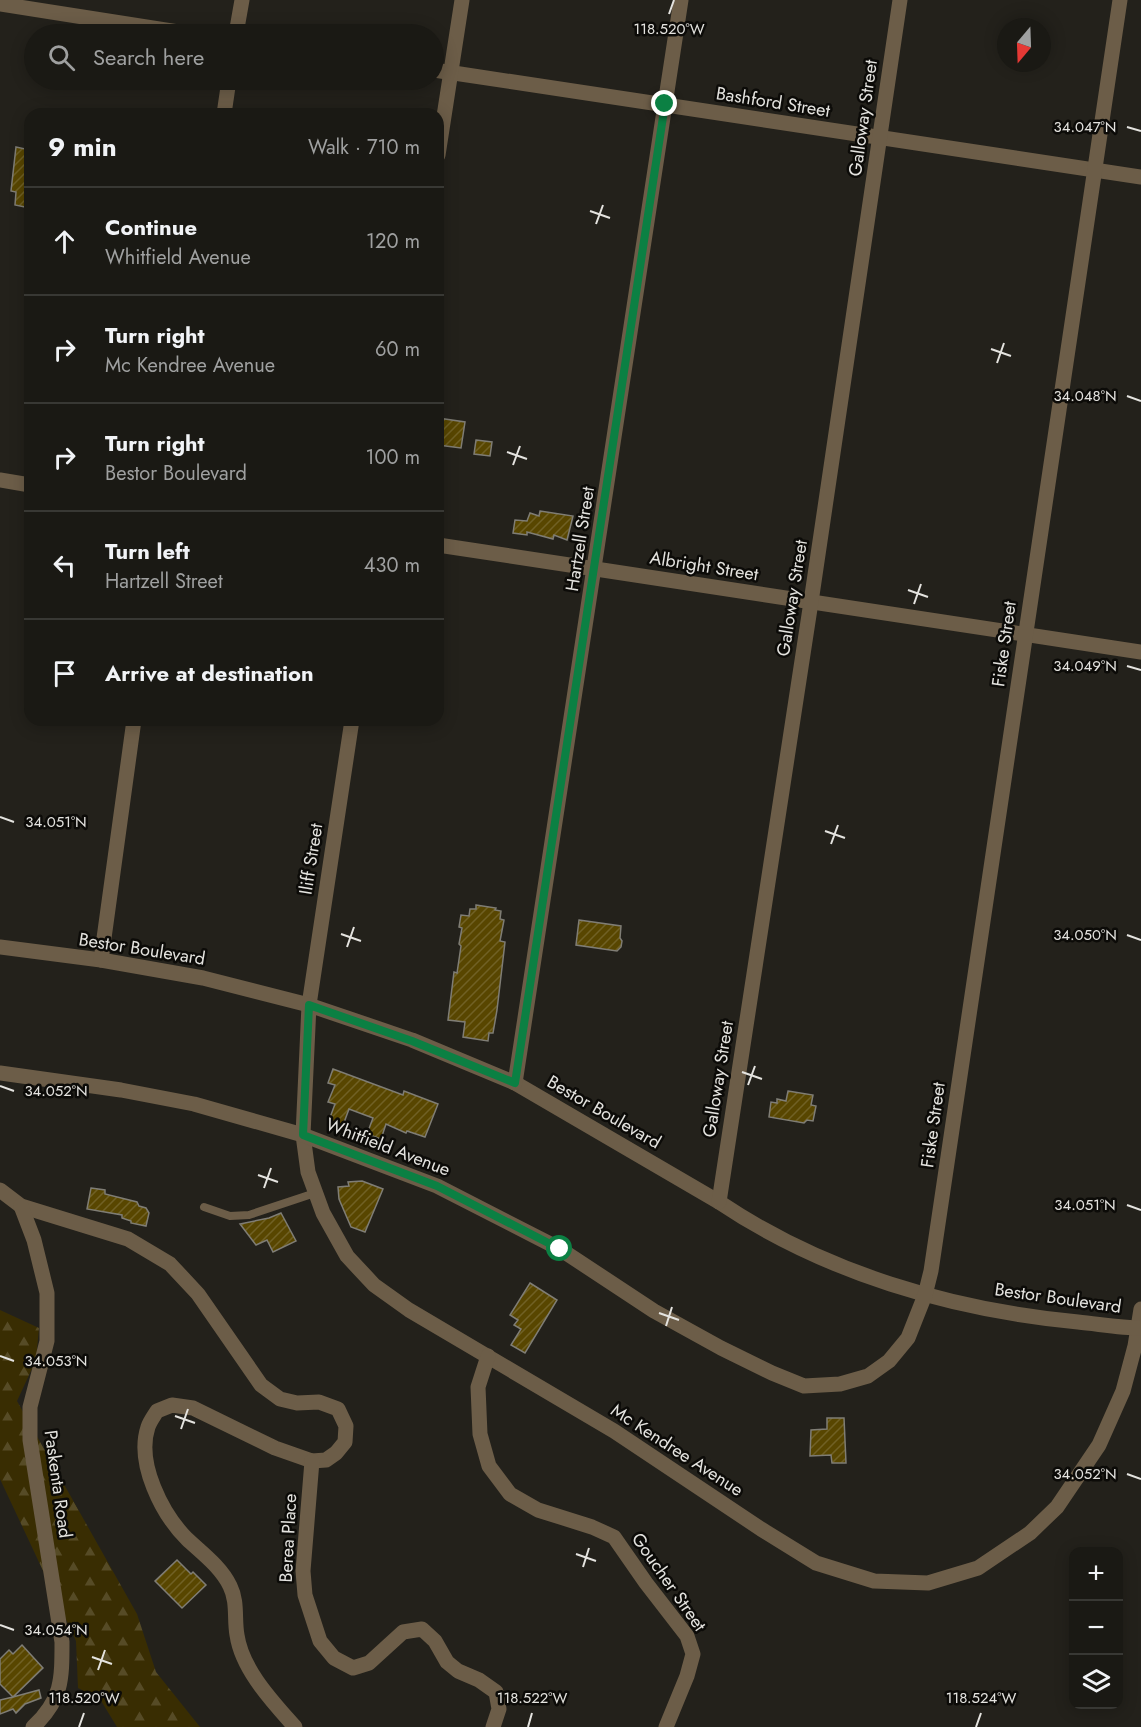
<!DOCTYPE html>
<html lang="en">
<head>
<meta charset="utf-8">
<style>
  :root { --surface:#1a1914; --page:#23221d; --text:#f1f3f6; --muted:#9fa0a0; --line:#383834 }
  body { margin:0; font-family:Jost,sans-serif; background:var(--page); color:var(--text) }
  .controls { position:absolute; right:18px; bottom:18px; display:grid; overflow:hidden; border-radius:12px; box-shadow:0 3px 15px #0003 }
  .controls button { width:54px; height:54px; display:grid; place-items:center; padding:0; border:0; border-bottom:2px solid var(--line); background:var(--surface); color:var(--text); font:30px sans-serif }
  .compass { position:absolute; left:997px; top:18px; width:54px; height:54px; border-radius:50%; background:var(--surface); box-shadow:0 3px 15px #0003; rotate:199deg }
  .stop { position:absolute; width:18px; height:18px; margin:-14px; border:4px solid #0b8043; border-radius:50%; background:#fff }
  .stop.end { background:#0b8043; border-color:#fff; box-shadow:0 2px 6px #0008 }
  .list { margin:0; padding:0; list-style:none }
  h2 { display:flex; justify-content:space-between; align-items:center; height:78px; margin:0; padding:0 24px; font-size:26px }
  h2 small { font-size:20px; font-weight:400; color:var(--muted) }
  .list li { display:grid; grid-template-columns:39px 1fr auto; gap:18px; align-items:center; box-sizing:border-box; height:108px; padding:0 24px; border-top:2px solid var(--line) }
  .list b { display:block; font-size:22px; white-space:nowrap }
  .list p { margin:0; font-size:20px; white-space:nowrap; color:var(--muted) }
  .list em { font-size:20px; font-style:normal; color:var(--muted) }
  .icon { flex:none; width:33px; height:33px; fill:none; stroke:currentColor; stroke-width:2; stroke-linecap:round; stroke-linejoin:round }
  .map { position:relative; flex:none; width:1141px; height:1727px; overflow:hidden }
  .search { position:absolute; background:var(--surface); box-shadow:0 3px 15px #0003; left:24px; top:24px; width:420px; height:66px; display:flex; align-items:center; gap:15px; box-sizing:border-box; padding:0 21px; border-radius:33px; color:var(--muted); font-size:22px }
  .panel { position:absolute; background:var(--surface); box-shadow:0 3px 15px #0003; left:24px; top:108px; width:420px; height:618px; border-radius:18px }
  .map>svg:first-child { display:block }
  .forest { fill:url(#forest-firs) }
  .building { fill:url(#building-hatch); stroke:#7f7d75; stroke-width:1.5 }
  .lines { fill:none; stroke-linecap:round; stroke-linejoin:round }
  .service { stroke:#6c5d48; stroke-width:8 }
  .minor { stroke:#6c5d48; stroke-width:15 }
  .route { stroke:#0b8043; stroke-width:8 }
  .ticks { fill:none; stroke:#e4e3df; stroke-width:2 }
  .labels { text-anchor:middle; stroke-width:5; stroke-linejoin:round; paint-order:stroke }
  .street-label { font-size:18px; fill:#e4e3df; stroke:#0c0b08 }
  .ticks-label { font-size:15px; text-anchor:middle; fill:#e4e3df; stroke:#0c0b08; stroke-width:5; stroke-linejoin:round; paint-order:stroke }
</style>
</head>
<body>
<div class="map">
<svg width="1141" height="1727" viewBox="0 0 1141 1727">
  <defs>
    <pattern id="forest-firs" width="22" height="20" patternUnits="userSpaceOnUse" patternTransform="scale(1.5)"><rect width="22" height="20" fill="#392d02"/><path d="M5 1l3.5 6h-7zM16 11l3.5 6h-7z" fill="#564b26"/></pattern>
    <pattern id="building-hatch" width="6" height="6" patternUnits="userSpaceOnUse" patternTransform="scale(1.5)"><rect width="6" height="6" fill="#584600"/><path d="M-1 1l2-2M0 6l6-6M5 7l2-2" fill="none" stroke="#706125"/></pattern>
  </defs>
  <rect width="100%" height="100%" fill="#23211b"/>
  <path class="forest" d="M0 1310 39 1328 36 1360 17 1401 137 1614 156 1672 200 1727H117L100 1699 78 1688 76 1641 0 1479Z"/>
  <g class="building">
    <path d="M16 147 30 150V208L15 205 16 192 11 191Z"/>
    <path d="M438 418 465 422 461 448 438 445Z"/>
    <path d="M476 440 492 442 490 456 474 454Z"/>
    <path d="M540 511 573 516 567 540 554 535 553 539 527 532V535L513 533 515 520 527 521 530 513 539 516Z"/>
    <path d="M476 905 496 908 495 910 501 911 500 919 504 920 500 941 505 942 497 1010 493 1033H489L488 1041 463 1037 465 1022 448 1020 454 972 457 973 461 946 459 944 462 928 459 927 461 915 469 916 470 909H476Z"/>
    <path d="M579 920 621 926 620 938 622 941 621 947 617 951 576 945Z"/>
    <path d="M333 1069 403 1095 404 1091 438 1104 425 1137 407 1131 406 1133 386 1124 381 1139 367 1134 373 1118 349 1109 342 1128 328 1123 335 1104 328 1102 335 1085 328 1083Z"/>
    <path d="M788 1091 813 1095 811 1105 816 1106 813 1121 807 1120 804 1123 769 1117 771 1102 777 1103V1099L786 1101Z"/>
    <path d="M362 1181 383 1189 365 1232 351 1227 339 1199 338 1187 349 1186 348 1182Z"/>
    <path d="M91 1188 105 1190V1194L137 1202 139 1206 146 1208 149 1213 146 1226 131 1223V1221L122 1218V1215L87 1209Z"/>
    <path d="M281 1213 296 1241 273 1252 267 1240 256 1245 240 1224 269 1218Z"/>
    <path d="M530 1283 557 1300 525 1353 511 1345 521 1329 514 1325 518 1320 510 1315Z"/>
    <path d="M827 1418H844L846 1463H832L831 1455 810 1456 811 1430 827 1429Z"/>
    <path d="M177 1560 191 1574 193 1572 206 1585 182 1608 155 1581Z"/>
    <path d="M22 1645 43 1668 13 1697 39 1690 41 1698 25 1704 16 1713 13 1709 0 1714V1700L13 1697 0 1684V1659L9 1650 13 1654Z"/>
  </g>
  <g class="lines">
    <path class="service" d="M204 1207 230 1216 249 1215 315 1193"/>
    <g class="minor">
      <path d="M0 4 191 34"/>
      <path d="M236 34 242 0"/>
      <path d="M434 70 1141 177"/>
      <path d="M224 114 229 80"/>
      <path d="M438 155 462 0"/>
      <path d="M0 480 30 485"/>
      <path d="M438 545 1141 652"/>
      <path d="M352 720 309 1005 303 1135 308 1172 323 1213 347 1256 374 1285 409 1310 614 1431 761 1529 816 1563 874 1581 928 1583 978 1568 1030 1533 1057 1507 1099 1445 1123 1391 1135 1346 1141 1309"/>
      <path d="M0 947 101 960 203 978 309 1005 412 1040 515 1083 719 1202C825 1273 951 1310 1078 1322 1099 1324 1120 1328 1141 1328"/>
      <path d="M101 960 134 720"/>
      <path d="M0 1073 121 1090 194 1104 303 1135 437 1186 560 1249 654 1311 721 1348 772 1373 804 1386 840 1384 868 1376 889 1361 908 1338 925 1295 931 1271 1120 0"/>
      <path d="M515 1083 681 0"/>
      <path d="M0 1190 21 1206 128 1239 170 1264 198 1294 261 1385 280 1399 297 1403 319 1402 338 1409 346 1426 345 1442 336 1453 326 1460 312 1461 275 1448 193 1408 172 1405 157 1411C154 1416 150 1421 148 1427 136 1463 162 1514 187 1539 202 1553 221 1567 230 1586 238 1602 234 1619 237 1635 242 1670 273 1702 295 1727"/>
      <path d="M719 1202 811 602 900 0"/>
      <path d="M21 1206 34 1240 47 1293V1341L30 1407V1440L62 1642C62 1680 62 1700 33 1727"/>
      <path d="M488 1356 478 1387 480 1434 489 1466 510 1494 538 1510 592 1527 614 1537 646 1583 687 1636 693 1654 687 1676 666 1727"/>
      <path d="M312 1461 303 1571 305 1595 320 1641 334 1658 353 1668 369 1663 403 1632 422 1629 435 1641 447 1662 458 1671 479 1680 496 1692 499 1709 493 1727"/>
    </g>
  </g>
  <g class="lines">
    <path class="route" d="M560 1249 437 1186 303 1135 309 1005 412 1041 515 1083 665 104"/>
  </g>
  <path class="ticks" d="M669 14 674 0M1127 127 1141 131M590 211 610 218M596 224 603 205M991 349 1011 356M997 363 1004 343M1127 396 1141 401M507 452 527 459M513 465 520 446M908 590 928 597M914 604 921 584M1127 666 1141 670M0 817 14 822M825 831 845 838M831 844 838 825M341 934 361 941M1127 935 1141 940M347 947 354 927M742 1072 762 1079M748 1085 755 1066M0 1086 14 1091M258 1175 278 1182M264 1188 271 1168M1127 1205 1141 1210M659 1313 679 1320M666 1326 672 1307M0 1356 14 1361M175 1416 195 1423M181 1429 188 1409M1127 1474 1141 1479M576 1554 596 1561M583 1567 589 1548M0 1625 14 1630M92 1657 112 1664M98 1670 105 1650M79 1727 84 1713M528 1727 532 1713M976 1727 981 1713"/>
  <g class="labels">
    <g class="street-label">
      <text transform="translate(773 102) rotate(9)" y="6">Bashford Street</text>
      <text transform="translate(863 118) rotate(-82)" y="6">Galloway Street</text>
      <text transform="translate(580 539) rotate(-81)" y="6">Hartzell Street</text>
      <text transform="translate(704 566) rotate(9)" y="6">Albright Street</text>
      <text transform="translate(792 598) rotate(-81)" y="6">Galloway Street</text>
      <text transform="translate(1004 644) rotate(-82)" y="6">Fiske Street</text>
      <text transform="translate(311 859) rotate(-81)" y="6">Iliff Street</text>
      <text transform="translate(142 949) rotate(9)" y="6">Bestor Boulevard</text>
      <text transform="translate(718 1079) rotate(-81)" y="6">Galloway Street</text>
      <text transform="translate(604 1112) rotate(30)" y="6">Bestor Boulevard</text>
      <text transform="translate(933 1125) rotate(-82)" y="6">Fiske Street</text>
      <text transform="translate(388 1147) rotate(21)" y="6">Whitfield Avenue</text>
      <text transform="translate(1058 1298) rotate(8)" y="6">Bestor Boulevard</text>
      <text transform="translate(677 1450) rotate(33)" y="6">Mc Kendree Avenue</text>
      <text transform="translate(58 1484) rotate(82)" y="6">Paskenta Road</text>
      <text transform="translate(288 1538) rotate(-87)" y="6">Berea Place</text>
      <text transform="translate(669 1582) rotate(55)" y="6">Goucher Street</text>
    </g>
  </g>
  <g class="ticks-label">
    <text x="669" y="34">118.520°W</text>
    <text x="1085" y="132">34.047°N</text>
    <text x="1085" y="401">34.048°N</text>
    <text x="1085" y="671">34.049°N</text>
    <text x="56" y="827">34.051°N</text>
    <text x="1085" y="940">34.050°N</text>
    <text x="56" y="1096">34.052°N</text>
    <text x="1085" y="1210">34.051°N</text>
    <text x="56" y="1366">34.053°N</text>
    <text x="1085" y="1479">34.052°N</text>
    <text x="56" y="1635">34.054°N</text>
    <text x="84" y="1703">118.520°W</text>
    <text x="532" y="1703">118.522°W</text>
    <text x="981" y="1703">118.524°W</text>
  </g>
</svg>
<div class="controls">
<button>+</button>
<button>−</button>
<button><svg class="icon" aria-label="layers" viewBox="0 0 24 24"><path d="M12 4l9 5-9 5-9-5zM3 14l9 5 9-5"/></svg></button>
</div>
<svg class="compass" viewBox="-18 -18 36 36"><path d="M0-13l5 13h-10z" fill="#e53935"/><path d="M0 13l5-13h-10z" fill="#9fa0a0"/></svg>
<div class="stop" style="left:560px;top:1249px"></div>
<div class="stop end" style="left:665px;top:104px"></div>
<div class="search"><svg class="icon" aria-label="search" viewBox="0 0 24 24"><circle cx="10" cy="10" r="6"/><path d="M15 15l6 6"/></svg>Search here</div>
<section class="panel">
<h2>9 min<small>Walk · 710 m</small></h2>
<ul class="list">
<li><svg class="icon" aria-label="ahead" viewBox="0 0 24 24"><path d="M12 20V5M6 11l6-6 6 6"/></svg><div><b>Continue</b><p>Whitfield Avenue</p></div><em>120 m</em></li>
<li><svg class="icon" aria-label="right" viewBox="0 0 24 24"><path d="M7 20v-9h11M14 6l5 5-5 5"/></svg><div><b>Turn right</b><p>Mc Kendree Avenue</p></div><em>60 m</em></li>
<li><svg class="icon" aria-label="right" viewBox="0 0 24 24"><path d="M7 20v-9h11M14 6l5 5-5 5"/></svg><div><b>Turn right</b><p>Bestor Boulevard</p></div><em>100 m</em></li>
<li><svg class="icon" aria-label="left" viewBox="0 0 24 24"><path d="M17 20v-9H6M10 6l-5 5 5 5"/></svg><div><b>Turn left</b><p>Hartzell Street</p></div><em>430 m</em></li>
<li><svg class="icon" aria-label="arrive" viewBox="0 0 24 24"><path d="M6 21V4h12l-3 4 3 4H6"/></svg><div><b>Arrive at destination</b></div></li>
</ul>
</section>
</div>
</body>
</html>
